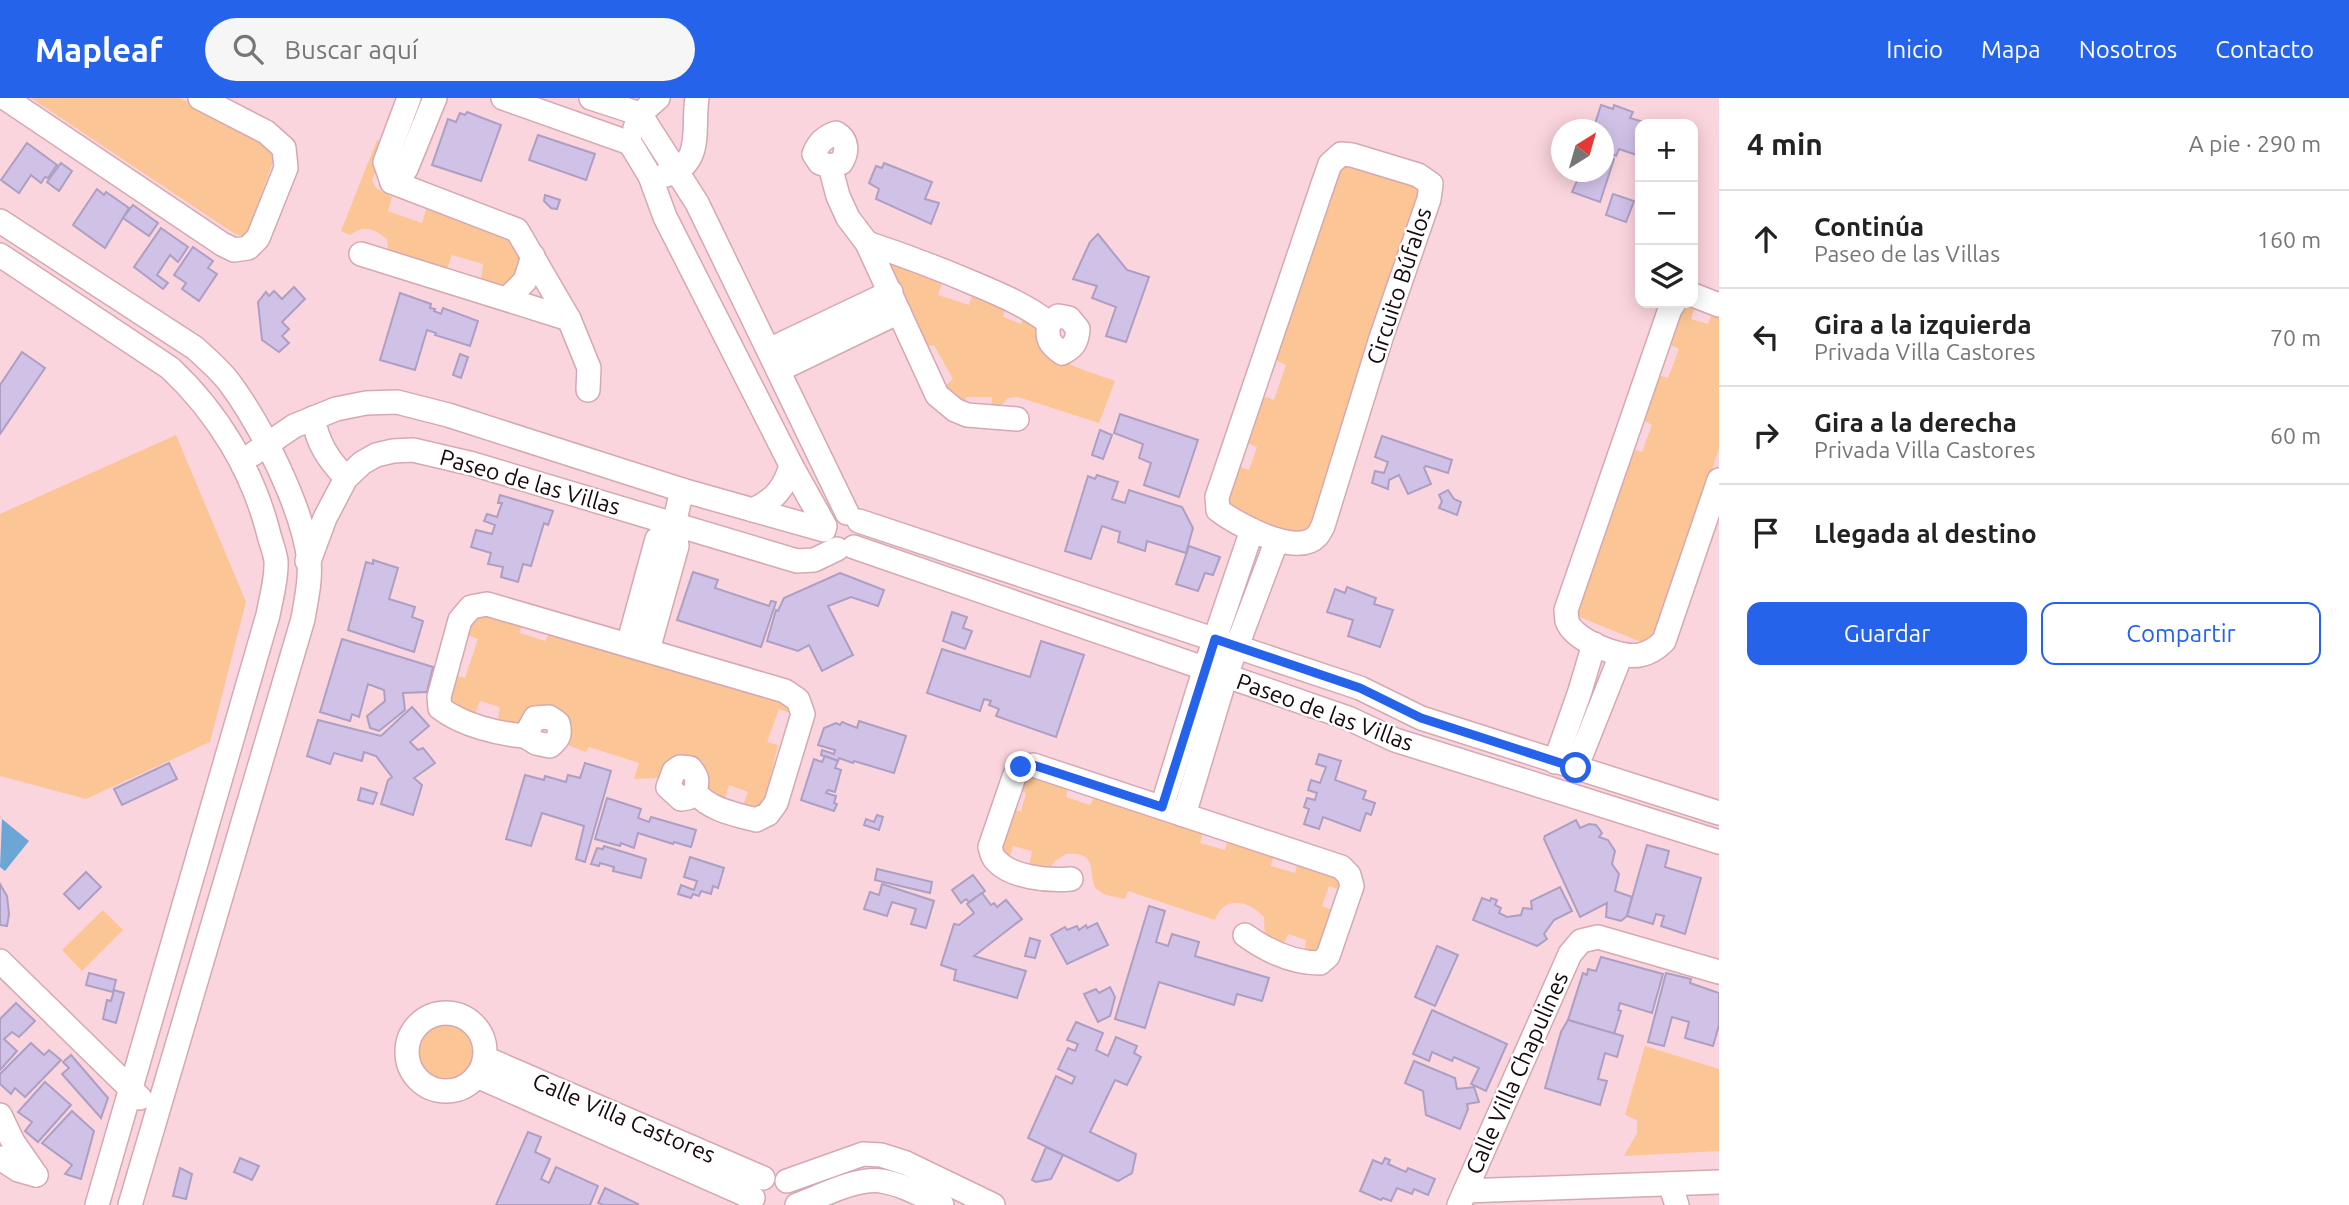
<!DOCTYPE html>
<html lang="es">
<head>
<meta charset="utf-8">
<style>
  :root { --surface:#fff; --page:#f6f6f6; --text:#222; --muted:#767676; --line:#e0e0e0; --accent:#2563eb }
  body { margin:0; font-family:Ubuntu,sans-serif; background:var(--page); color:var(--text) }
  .controls { position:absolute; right:21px; top:21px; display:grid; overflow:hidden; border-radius:14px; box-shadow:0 4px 18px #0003 }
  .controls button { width:63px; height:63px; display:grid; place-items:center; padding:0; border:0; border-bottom:2px solid var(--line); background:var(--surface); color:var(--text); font:35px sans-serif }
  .compass { position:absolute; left:1551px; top:21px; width:63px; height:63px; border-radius:50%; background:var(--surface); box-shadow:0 4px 18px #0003; rotate:37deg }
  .stop { position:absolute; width:21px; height:21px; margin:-16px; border:5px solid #2563eb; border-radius:50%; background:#fff }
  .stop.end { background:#2563eb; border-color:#fff; box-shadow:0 2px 7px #0008 }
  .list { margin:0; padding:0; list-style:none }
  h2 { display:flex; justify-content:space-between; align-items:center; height:91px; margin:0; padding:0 28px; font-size:30px }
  h2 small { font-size:23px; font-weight:400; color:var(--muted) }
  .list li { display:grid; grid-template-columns:46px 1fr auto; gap:21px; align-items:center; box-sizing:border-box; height:98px; padding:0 28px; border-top:2px solid var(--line) }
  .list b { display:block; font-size:26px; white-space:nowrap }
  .list p { margin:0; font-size:23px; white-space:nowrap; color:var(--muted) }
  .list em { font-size:23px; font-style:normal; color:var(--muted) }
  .actions { display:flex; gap:14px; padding:21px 28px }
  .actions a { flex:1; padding:16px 0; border:2px solid var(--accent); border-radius:14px; text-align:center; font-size:24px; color:var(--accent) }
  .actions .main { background:var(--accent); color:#fff }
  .icon { flex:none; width:38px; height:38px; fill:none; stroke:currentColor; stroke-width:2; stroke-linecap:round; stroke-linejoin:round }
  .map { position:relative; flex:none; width:1719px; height:1107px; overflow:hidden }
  header { display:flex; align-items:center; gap:42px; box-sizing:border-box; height:98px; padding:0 35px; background:var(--accent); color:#fff }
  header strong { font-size:33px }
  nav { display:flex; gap:38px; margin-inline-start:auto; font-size:24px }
  .search { width:490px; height:63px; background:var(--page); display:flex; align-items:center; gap:18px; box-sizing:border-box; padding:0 24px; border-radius:38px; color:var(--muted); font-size:26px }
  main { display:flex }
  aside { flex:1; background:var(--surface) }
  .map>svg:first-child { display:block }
  .green { fill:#fbc595 }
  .water { fill:#6ba6d4 }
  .building { fill:#d0c1e7; stroke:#ad9fc3; stroke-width:2 }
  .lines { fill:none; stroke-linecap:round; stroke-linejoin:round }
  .minor-casing { stroke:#d5a8b2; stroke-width:26 }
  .minor { stroke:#fff; stroke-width:23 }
  .route { stroke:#2563eb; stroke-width:9 }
  .labels { text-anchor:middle; stroke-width:5; stroke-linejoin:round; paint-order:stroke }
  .street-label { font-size:23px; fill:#16080c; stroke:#fff }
</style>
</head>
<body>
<header>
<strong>Mapleaf</strong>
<div class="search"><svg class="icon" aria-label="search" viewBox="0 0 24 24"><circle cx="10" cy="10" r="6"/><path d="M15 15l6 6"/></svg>Buscar aquí</div>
<nav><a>Inicio</a><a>Mapa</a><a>Nosotros</a><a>Contacto</a></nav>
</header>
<main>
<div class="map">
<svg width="1719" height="1107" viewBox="0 0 1719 1107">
  <rect width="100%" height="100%" fill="#fbd5de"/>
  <g class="green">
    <path d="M31 0H180L273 48 274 61 248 133 242 138 235 136Z"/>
    <path d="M377 42 385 46 372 83 376 90 392 99 388 113 422 125 427 108 513 141 523 165 507 190 481 183 483 166 452 157 447 171 388 154 387 141C373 131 365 126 350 137L341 133Z"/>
    <path d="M1342 64 1424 91 1312 437 1245 422 1225 408 1236 368 1249 372 1257 349 1244 344 1260 297 1274 302 1286 267 1273 261Z"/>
    <path d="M890 162 943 182 938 197 969 207 973 194 1006 207 1003 219 1021 226 1024 217C1039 231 1049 254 1068 265 1082 273 1100 277 1115 283L1099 325 1018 299 1008 300 997 312 991 311 992 299H966L965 311 941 291 953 281 934 247 921 250 887 166Z"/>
    <path d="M1682 207 1695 208 1691 221 1708 226 1712 215 1719 218V351L1651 548 1577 518 1631 351 1642 354 1652 327 1639 320 1655 276 1668 280 1679 251 1667 245Z"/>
    <path d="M176 337 246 504 210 644 86 701 0 678V416Z"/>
    <path d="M475 512 522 525 520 535 545 543 549 536 793 607 790 615 779 611 767 644 778 647 765 702 758 712 742 709 748 694 729 687 724 703 705 696 704 678 634 681 639 665 589 649 586 654 565 646 566 624 517 630 501 626 498 622 500 609 480 603 475 616 448 611 452 577 465 580 478 541 464 536Z"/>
    <path d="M1022 674 1069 686 1066 699 1090 707 1095 697 1204 732 1200 745 1225 752 1228 740 1274 755 1271 768 1295 775 1298 763 1340 777V792L1329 788 1322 808 1334 813 1323 847 1316 854 1305 852 1306 842 1288 836 1282 850 1265 841 1264 819C1249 803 1224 796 1215 822L1128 793 1125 801C1117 799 1104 798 1098 792 1085 782 1103 752 1066 756L1055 763 1050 770 1028 773 1032 753 1013 748 1010 759 1007 758 998 746 1009 712 1021 713 1026 695 1015 692Z"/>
    <path d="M103 812 123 832 82 873 62 852Z"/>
    <circle cx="447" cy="954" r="29"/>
    <path d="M1645 948 1719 971V1053L1624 1058 1637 1035V1022L1625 1017Z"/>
  </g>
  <path class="water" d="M2 721 29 743 5 773 0 769Z"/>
  <g class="building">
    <path d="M1601 7 1613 11 1614 7 1633 14 1630 20 1650 26H1640V58L1619 51 1616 58 1604 53V32H1593Z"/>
    <path d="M467 14 501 27 481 83 432 67 448 21 456 24 460 15 465 17Z"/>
    <path d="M538 37 595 56 586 82 529 62Z"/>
    <path d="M27 45 57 67 48 80 45 79 41 85 31 77 19 95 1 82Z"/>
    <path d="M1604 57 1614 61 1600 104 1572 94 1581 74H1604Z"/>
    <path d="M61 65 72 73 59 93 47 84Z"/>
    <path d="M884 65 932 84 925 101 939 105 931 126 876 101 879 91 869 85 876 68 882 70Z"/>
    <path d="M97 91 104 97 106 94 129 110 105 150 73 127Z"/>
    <path d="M1613 96 1634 103 1626 124 1606 117Z"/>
    <path d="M545 97 560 102 557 111 551 110 544 103Z"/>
    <path d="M133 107 158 125 149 138 123 120Z"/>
    <path d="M161 130 188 149 178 164 170 157 157 177 168 185 163 191 134 169Z"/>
    <path d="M1098 136 1127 172 1149 179 1126 244 1106 238 1116 209 1092 200 1097 188 1073 181 1090 144Z"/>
    <path d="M193 149 213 163 208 170 217 176 199 203 182 191 186 185 174 177Z"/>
    <path d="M294 189 305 201 282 224 289 231 282 238 289 245 279 254 262 242 258 204 266 194 269 198 274 193 282 201Z"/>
    <path d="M400 195 431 206 430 210 435 211 434 213 441 216 443 210 478 223 470 248 435 237 436 235 427 232 415 272 380 262Z"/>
    <path d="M22 254 45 270 0 336V287Z"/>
    <path d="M460 256 468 259 461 280 453 277Z"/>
    <path d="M1120 316 1198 342 1179 399 1144 387 1151 365 1139 360 1143 346 1114 335Z"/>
    <path d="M1100 332 1112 337 1103 361 1092 357Z"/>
    <path d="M1382 338 1452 362 1448 375 1426 368 1424 370 1431 386 1408 396 1399 377 1389 382 1388 391 1372 385 1375 373 1384 375 1388 364 1375 359Z"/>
    <path d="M1097 377 1118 384 1112 401 1125 405 1129 392 1182 409 1193 430 1186 455 1147 443 1145 453 1118 444 1120 434 1102 428 1091 461 1065 453 1088 378 1095 381Z"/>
    <path d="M1448 392 1454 401 1461 404 1457 417 1439 410 1442 403 1439 397Z"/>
    <path d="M500 397 553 413 548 427 544 425 531 468 523 466 518 484 501 479 503 469 488 466 491 455 471 449 476 432 492 436 495 427 484 423 487 416 497 419 502 405H498Z"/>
    <path d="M1189 448 1220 459 1213 477 1205 475 1198 493 1176 486Z"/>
    <path d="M373 462 398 470 389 501 415 509 412 519 423 523 414 554 348 532 366 464 373 466Z"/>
    <path d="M693 474 718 482 715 490 769 508 771 503 776 504 761 549 677 522Z"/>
    <path d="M840 475 884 492 878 508 851 499 828 508 853 557 822 573 809 547 798 553 767 543 776 512 778 513 784 500Z"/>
    <path d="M1347 489 1376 500 1374 506 1393 512 1380 549 1348 538 1353 522 1327 514 1335 491 1345 495Z"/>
    <path d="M952 514 967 519 963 530 972 533 965 551 943 543Z"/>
    <path d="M342 541 433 569 427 594 403 595 405 612 379 633 370 630 367 618 385 603 384 592 368 586 359 619 352 616 350 623 320 614Z"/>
    <path d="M1041 543 1084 557 1056 639 996 618 999 611 989 607 991 603 984 601 980 613 927 595 942 551 1030 579Z"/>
    <path d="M412 609 429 628 410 644 418 652 423 650 435 665 414 680 422 687 413 717 381 706 388 682 392 679 376 658 364 654 362 663 334 655 330 666 307 658 318 622 381 638Z"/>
    <path d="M859 623 906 638 894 675 854 663 853 665 839 660 838 663 821 657 822 652 834 656 835 652 818 647 824 630 836 625 840 627 842 624 857 630Z"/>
    <path d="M1319 656 1341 663 1335 682 1366 693 1363 701 1375 705 1371 717 1366 715 1360 733 1323 719 1319 731 1304 726 1309 711 1304 709 1307 700 1315 702 1317 695 1308 692 1311 682 1320 685 1326 669 1316 666Z"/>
    <path d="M825 658 838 663 835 670 841 672 835 694 828 692 826 695 836 698 834 705 837 706 834 713 801 702 814 661 822 664Z"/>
    <path d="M169 665 177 681 122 707 114 691Z"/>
    <path d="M585 665 611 673 585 764 576 761 584 728 542 715 531 748 506 741 525 677 544 682 545 678 566 684 568 677 580 680Z"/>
    <path d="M361 690 377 695 373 706 358 702Z"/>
    <path d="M607 700 641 711 638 720 649 724 651 719 696 732 691 749 674 744 673 746 638 735 634 750 621 745 620 748 595 741Z"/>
    <path d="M877 717 883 719 879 732 864 727 866 721 874 724Z"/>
    <path d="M1576 722 1580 730 1589 726 1596 727 1602 735 1599 739 1608 742 1615 753 1612 766 1619 776 1615 793 1632 799 1627 818 1621 823 1606 819 1607 805 1580 819 1544 741 1545 738Z"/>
    <path d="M1647 747 1669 753 1665 769 1701 780 1685 836 1661 828 1664 818 1656 816 1653 826 1627 818Z"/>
    <path d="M604 748 646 761 641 780 613 773 614 769 600 765 599 768 591 766 597 750 603 751Z"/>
    <path d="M690 759 724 770 718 790 713 788 711 796 701 793 699 798 693 796 691 800 678 796 681 787 694 792 697 783 684 779Z"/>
    <path d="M877 771 932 784 930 795 875 782Z"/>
    <path d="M86 774 101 789 79 811 64 796Z"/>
    <path d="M973 777 985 793 969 804 966 801 961 805 952 792Z"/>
    <path d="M0 786 7 798 9 816 7 828 0 827Z"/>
    <path d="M882 786 934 803 926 830 911 826 916 811 892 804 887 818 864 811 870 794 879 797Z"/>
    <path d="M1560 789 1572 813 1554 822 1544 836 1547 841 1537 848 1473 822 1482 800 1490 803 1491 800 1497 802 1495 807 1501 810 1499 815 1507 819 1521 817 1523 810 1532 811 1531 803Z"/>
    <path d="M982 795 991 807 994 805 997 809 1006 802 1022 821 974 858 1026 873 1017 900 954 882 956 872 941 867 954 826 959 827 974 815 967 806Z"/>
    <path d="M1149 808 1165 813 1156 844 1168 848 1172 836 1199 844 1195 858 1269 880 1262 903 1237 896 1234 907 1159 884 1145 930 1115 921Z"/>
    <path d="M1097 825 1108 847 1067 866 1051 837 1065 829 1067 832 1077 828 1079 832 1086 827 1087 830Z"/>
    <path d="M1030 840 1040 843 1035 860 1025 858Z"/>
    <path d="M1437 848 1458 857 1435 908 1415 899Z"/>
    <path d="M1601 859 1663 876 1652 915 1620 905 1618 912 1621 913 1614 936 1568 922 1583 875 1587 877 1588 871 1596 873Z"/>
    <path d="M89 875 116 882 113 894 86 887Z"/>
    <path d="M1666 875 1691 881 1690 885 1719 895V927L1713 948 1685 940 1689 924 1672 919 1664 948 1648 944Z"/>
    <path d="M1110 889 1115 899 1110 918 1098 924 1084 896 1096 891 1099 895Z"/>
    <path d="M114 892 124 895 116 925 103 921 107 902 111 903Z"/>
    <path d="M16 905 35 923 19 939 12 934 4 941 17 953 0 972V921Z"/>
    <path d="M1432 912 1507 946 1486 993 1471 986 1479 970 1454 959 1452 963 1432 954 1429 963 1413 956Z"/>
    <path d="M1568 922 1623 938 1617 959 1605 955 1598 981 1607 983 1600 1007 1545 990 1561 934Z"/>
    <path d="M1076 924 1103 935 1096 952 1108 958 1116 939 1137 948 1134 955 1141 959 1127 987 1115 982 1090 1034 1136 1056 1132 1075 1118 1083 1028 1040 1056 978 1072 986 1075 979 1058 971 1068 950 1075 953 1078 946 1067 942Z"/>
    <path d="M31 945 44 957 49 952 61 962 25 999 15 990 11 996 0 986V976Z"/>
    <path d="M71 957 108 1000 101 1020 62 976 69 970 63 964Z"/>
    <path d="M1414 963 1455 980 1457 991 1474 989 1479 1004 1467 1006 1468 1011 1460 1031 1426 1017 1423 993 1405 985Z"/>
    <path d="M45 984 71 1007 38 1044 25 1033 32 1024 18 1014Z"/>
    <path d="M72 1013 94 1033 81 1081 65 1076 72 1067 42 1045Z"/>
    <path d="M528 1034 541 1039 535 1054 550 1061 541 1081 549 1085 556 1069 598 1088 590 1107H496Z"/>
    <path d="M1046 1049 1063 1057 1051 1081 1036 1084 1032 1082Z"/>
    <path d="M240 1060 259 1068 252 1082 234 1074Z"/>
    <path d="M1385 1060 1390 1062 1388 1066 1406 1074 1408 1070 1435 1081 1428 1097 1414 1091 1412 1096 1397 1090 1391 1103 1383 1100 1381 1102 1360 1093 1373 1062 1382 1066Z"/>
    <path d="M180 1070 192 1076 186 1101 173 1098Z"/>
    <path d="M605 1090 638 1106 637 1107H604L598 1105Z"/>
  </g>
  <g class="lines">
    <defs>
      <g id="minor">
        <path d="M5 0 222 146 234 152 248 150 258 140 286 70 284 50 266 34 200 0"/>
        <path d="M503 0 630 45"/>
        <path d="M591 0 640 16 697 105 847 415"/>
        <path d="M635 30 640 16 658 0"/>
        <path d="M630 45 650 78 665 119 791 367 825 428"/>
        <path d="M1341 56 1352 57 1418 77 1431 86 1429 101 1381 240 1323 428C1321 431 1320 435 1317 438 1297 460 1236 426 1218 412L1217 399 1323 86 1330 66Z"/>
        <path d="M830 68 820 65 814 56C818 45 824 39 836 35 848 42 848 54 841 65L830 68 838 98 848 120 867 145 937 297 955 312 967 317 1017 321"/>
        <path d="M663 78C705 67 692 32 697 0"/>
        <path d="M392 84 517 132 569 221 589 270 588 292"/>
        <path d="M392 84 406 71 435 0"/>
        <path d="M392 84 385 64 409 0"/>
        <path d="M0 123 195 250C207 261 219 271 229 284 261 327 303 410 309 463 311 483 306 502 303 521L130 1107"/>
        <path d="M867 145C903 157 938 170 973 185 999 196 1026 207 1049 225 1046 240 1049 246 1062 255 1074 249 1077 244 1078 231L1069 220 1058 218 1049 225"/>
        <path d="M361 156 569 221"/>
        <path d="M0 157 170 270C218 315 253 373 269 437 271 445 275 454 276 463 277 481 271 500 268 517L97 1107"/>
        <path d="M1693 197 1719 207"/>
        <path d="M507 201 525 183 533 158"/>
        <path d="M1674 205 1670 211 1566 512C1566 513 1567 522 1567 523 1574 543 1621 561 1640 557 1650 555 1657 550 1664 543L1719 382"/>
        <path d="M769 252 891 194"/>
        <path d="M779 272 899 214"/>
        <path d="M313 320C318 346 328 361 346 380"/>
        <path d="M253 356 294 328 336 311 366 305 397 304 448 317 682 392 824 432"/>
        <path d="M753 412C774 402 785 390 791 367"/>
        <path d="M859 423 1360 590 1421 620 1719 715"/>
        <path d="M854 449 1348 620 1395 642 1719 744"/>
        <path d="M307 463H309L325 420 346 380 362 365 376 357 393 353 413 352 473 366 797 463 814 462 837 451"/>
        <path d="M628 547 657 441 674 426"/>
        <path d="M648 552 677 448 674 426 682 392"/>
        <path d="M525 638 536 645 550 648C559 641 561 636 558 625L549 619 535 620 525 638C498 636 462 627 440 610L439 599 460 522 471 509 487 506 785 593 798 602 803 616 776 705 768 716 756 722C734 716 710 712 695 694 698 683 698 679 690 670L680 669 674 673 668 689 681 701 688 700 695 694"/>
        <path d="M1555 664 1580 593 1594 546"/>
        <path d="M1576 670 1621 557"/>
        <path d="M1162 709 1205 570 1252 432"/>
        <path d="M1184 717 1226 577 1277 442"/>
        <path d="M1071 781C1049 783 1009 780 994 760 992 757 991 753 990 749L1014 679 1021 669 1033 667 1341 769 1349 777 1352 788 1328 858 1320 865C1292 865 1267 853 1245 837"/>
        <path d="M0 863 140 1000"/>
        <circle cx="446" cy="954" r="39"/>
        <path d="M485 960 763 1080"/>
        <path d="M477 978 753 1100"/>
        <path d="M0 1017 13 1044 36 1077"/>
        <path d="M0 1060 18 1072 36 1077"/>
        <path d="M787 1083 863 1056 881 1057 906 1065 993 1107"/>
        <path d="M1670 1086 1677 1107"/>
        <path d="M1465 1093 1719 1084"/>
        <path d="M797 1107C819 1099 858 1079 881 1083 902 1086 923 1098 942 1107"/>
        <path d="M1459 1107 1570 856 1581 843 1598 839 1719 874"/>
      </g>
    </defs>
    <use href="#minor" class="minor-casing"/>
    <use href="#minor" class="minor"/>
  </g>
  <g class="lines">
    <path class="route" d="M1021 669 1033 667 1162 709 1215 541 1360 590 1421 620 1576 670"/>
  </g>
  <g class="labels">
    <g class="street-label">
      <text transform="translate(1399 188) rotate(-72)" y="8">Circuito Búfalos</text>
      <text transform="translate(530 384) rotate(16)" y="8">Paseo de las Villas</text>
      <text transform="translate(1325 614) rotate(20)" y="8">Paseo de las Villas</text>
      <text transform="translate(1517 975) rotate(-66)" y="8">Calle Villa Chapulines</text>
      <text transform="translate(624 1020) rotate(23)" y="8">Calle Villa Castores</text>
    </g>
  </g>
</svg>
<div class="controls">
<button>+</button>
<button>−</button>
<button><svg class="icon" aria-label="layers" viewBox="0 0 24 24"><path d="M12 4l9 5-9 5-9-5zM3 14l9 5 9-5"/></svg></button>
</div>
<svg class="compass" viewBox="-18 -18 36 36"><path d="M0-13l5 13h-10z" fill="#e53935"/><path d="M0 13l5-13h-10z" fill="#767676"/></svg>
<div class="stop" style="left:1576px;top:670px"></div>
<div class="stop end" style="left:1021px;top:669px"></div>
</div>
<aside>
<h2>4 min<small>A pie · 290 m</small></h2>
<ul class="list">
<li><svg class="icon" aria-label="ahead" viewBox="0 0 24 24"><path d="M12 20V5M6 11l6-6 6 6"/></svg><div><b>Continúa</b><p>Paseo de las Villas</p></div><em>160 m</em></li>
<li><svg class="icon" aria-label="left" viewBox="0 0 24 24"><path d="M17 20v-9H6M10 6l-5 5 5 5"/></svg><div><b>Gira a la izquierda</b><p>Privada Villa Castores</p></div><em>70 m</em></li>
<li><svg class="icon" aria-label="right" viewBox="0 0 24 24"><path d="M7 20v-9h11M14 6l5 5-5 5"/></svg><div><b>Gira a la derecha</b><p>Privada Villa Castores</p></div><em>60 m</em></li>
<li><svg class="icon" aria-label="arrive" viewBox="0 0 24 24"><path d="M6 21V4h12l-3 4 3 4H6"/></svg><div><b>Llegada al destino</b></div></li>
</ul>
<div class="actions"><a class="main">Guardar</a><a>Compartir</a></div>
</aside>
</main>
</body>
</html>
